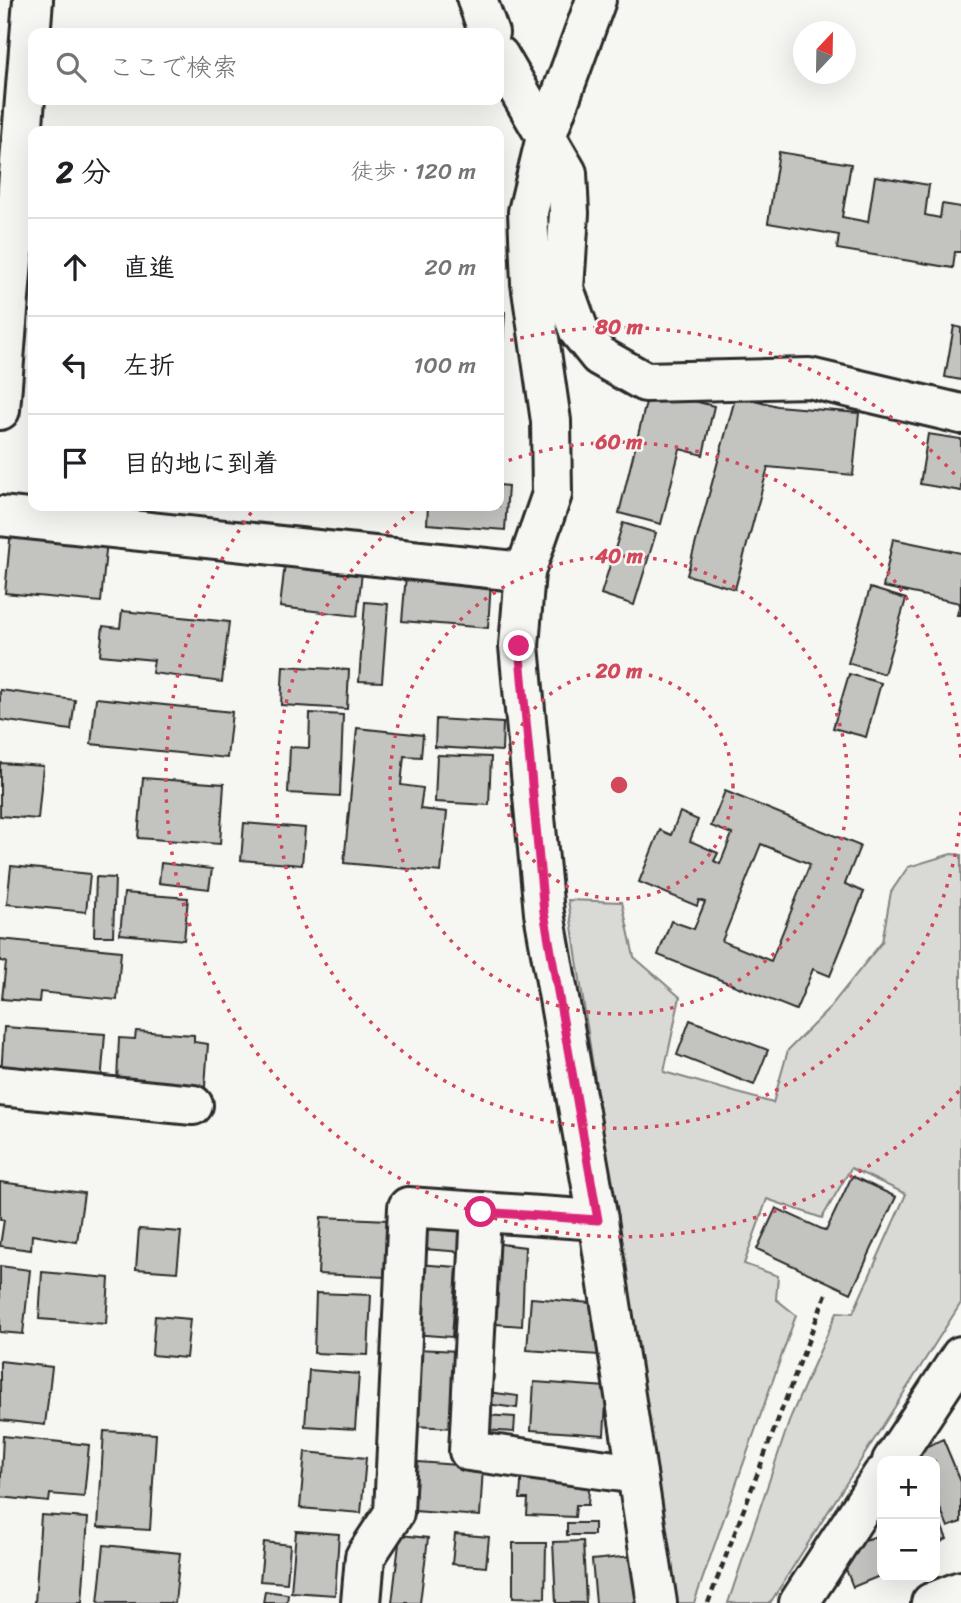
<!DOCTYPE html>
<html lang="ja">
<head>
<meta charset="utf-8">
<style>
  :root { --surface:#fff; --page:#f2f2f2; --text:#202124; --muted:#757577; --line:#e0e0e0 }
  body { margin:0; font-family:Sriracha,"Klee One",sans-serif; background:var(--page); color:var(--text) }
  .controls { position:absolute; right:21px; bottom:21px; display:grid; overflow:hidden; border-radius:14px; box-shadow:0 7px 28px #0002 }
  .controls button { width:63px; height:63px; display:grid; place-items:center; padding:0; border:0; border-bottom:2px solid var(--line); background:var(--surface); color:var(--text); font:35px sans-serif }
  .compass { position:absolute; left:793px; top:21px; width:63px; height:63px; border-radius:50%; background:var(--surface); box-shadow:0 7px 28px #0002; rotate:22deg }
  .stop { position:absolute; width:21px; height:21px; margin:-16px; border:5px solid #db2777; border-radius:50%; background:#fff }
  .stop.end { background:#db2777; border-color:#fff; box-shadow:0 2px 7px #0008 }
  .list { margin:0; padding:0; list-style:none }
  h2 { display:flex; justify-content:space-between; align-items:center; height:91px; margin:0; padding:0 28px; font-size:30px }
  h2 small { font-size:23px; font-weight:400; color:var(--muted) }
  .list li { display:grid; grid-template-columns:46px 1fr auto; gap:21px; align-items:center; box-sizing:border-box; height:98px; padding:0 28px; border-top:2px solid var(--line) }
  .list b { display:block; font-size:26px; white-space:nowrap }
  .list em { font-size:23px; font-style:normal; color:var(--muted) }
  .icon { flex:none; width:38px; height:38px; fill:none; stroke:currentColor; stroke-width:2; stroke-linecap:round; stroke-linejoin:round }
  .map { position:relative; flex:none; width:961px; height:1603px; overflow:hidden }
  .search { position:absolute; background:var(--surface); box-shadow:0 7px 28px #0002; left:28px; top:28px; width:476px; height:77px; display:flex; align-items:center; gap:18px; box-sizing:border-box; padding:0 24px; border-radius:14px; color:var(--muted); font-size:26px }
  .panel { position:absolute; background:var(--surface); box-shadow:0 7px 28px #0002; left:28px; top:126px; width:476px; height:385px; border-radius:14px }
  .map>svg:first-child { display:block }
  .green { fill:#d9d9d5; stroke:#828280; stroke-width:2 }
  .building { fill:#c3c3c0; stroke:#2b2b2b; stroke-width:2; fill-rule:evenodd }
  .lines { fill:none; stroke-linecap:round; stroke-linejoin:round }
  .minor-casing { stroke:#2b2b2b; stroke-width:44 }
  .highway-casing { stroke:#2b2b2b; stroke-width:44 }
  .path { stroke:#2b2b2b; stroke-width:4.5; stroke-dasharray:7 5; stroke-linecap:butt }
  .minor { stroke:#f6f6f2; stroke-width:38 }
  .highway { stroke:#f6f6f2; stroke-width:38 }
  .route { stroke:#db2777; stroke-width:9 }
  .ring { fill:none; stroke:#d1495b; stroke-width:3.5; stroke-dasharray:3.5 7 }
  .centre { fill:#d1495b; stroke:#f6f6f2; stroke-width:3.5 }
  .ring-label { font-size:21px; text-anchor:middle; font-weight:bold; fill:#d1495b; stroke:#f6f6f2; stroke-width:5; stroke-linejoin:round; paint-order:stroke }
</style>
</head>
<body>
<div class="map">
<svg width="961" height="1603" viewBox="0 0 961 1603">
  <rect width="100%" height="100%" fill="#f6f6f2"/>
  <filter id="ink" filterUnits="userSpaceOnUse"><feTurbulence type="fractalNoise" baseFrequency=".0143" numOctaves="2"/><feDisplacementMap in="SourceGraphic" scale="14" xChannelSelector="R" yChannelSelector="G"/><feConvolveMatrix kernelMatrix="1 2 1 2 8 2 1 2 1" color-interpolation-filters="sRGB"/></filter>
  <g filter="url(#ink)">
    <path class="green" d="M951 854 961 855V1303L770 1603H728L791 1416 837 1312 853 1313 906 1194 851 1168 822 1218 767 1199 744 1264 778 1276 776 1299 796 1315 694 1603H674L568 900 622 902 634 957 680 997 664 1072 773 1103 788 1050 826 1012 882 942 891 892 908 867Z"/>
    <g class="building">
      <path d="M779 152 851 164 842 217 868 222 875 176 929 185 925 215 940 218 942 204 961 207V252H955L953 268 837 249 839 235 768 223Z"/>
      <path d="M499 311 505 312 503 344H499Z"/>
      <path d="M954 326 961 328V380L945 377Z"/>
      <path d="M649 390 714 406 703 455 680 449 661 524 619 513Z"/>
      <path d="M736 395 777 406 859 413 853 475 768 467 735 589 687 575Z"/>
      <path d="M928 434 961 439V491L920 484Z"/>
      <path d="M499 485 508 486 505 530 427 524 428 506H499Z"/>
      <path d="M623 523 656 533 634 605 601 594Z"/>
      <path d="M11 530 107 540 101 602 5 593Z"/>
      <path d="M893 539 961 553V615H957L960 603 883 587Z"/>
      <path d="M286 554 362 572 357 616 280 607Z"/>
      <path d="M406 575 491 581 488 628 402 621Z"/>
      <path d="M870 588 906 599 884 674 848 663Z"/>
      <path d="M365 602 388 604 382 682 359 681Z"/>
      <path d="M122 611 229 622 222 682 152 673 154 660 100 655 103 626 120 628Z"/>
      <path d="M283 666 349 670 347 709 281 705Z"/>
      <path d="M849 674 881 683 866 737 833 728Z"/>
      <path d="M0 690 75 700 71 730 0 720Z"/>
      <path d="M96 698 232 712 227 758 91 744Z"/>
      <path d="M310 713 343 715 340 796 288 793 290 747 309 748Z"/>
      <path d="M436 719 503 723 502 751 435 747Z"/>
      <path d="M357 728 423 735 421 757 404 756 401 785 423 788 420 809 447 812 441 872 344 863Z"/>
      <path d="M437 755 491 757 489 805 435 802Z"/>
      <path d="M0 763 43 766 38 819 0 816Z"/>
      <path d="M143 778 224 784 220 844 138 838Z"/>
      <path d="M725 791 860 846 845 884 864 892 830 976 813 969 796 1010 658 955 671 921 694 929 705 902 699 900 697 906 639 882 660 830 671 835 680 812 698 820 690 841 718 853 714 861 720 864 732 834 711 826ZM761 844 810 864 771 961 722 941Z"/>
      <path d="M244 823 305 828 302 865 241 860Z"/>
      <path d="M161 863 212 869 209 889 159 883Z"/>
      <path d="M11 866 90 874 86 912 7 904Z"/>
      <path d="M96 877 115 878 113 936H94Z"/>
      <path d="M124 893 188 898 184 940 120 934Z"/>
      <path d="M0 939 121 951 117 1000 40 992 39 1002 2 999 6 962 0 961Z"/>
      <path d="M690 1020 768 1050 754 1085 677 1055Z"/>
      <path d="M4 1027 105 1034 101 1083 1 1076Z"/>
      <path d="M136 1031 194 1035V1042L208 1044 205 1087 117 1081 119 1038 135 1039Z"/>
      <path d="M852 1176 896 1197 851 1293 757 1249 776 1208 826 1231Z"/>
      <path d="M0 1182 84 1193 77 1242 32 1235 31 1250 0 1246 4 1220 0 1219Z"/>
      <path d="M426 1216 465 1219 463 1252 424 1249Z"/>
      <path d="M321 1217 389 1220 386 1277 318 1274Z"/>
      <path d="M139 1229 181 1232 177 1272 136 1269Z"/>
      <path d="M493 1243 525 1247 522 1326 484 1323Z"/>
      <path d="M417 1264 457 1267 452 1337 412 1334Z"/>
      <path d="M0 1266 30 1270 23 1334 0 1332Z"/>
      <path d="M42 1272 109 1278 106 1324 39 1319Z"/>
      <path d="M316 1293 371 1295 368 1355 314 1353Z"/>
      <path d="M531 1298 603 1304 599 1355 527 1350Z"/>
      <path d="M155 1316 190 1319 186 1358 152 1355Z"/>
      <path d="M415 1349 459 1351 456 1428 412 1426Z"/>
      <path d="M0 1361 52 1367 45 1425 0 1420Z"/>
      <path d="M309 1370 359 1374 355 1429 305 1426Z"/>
      <path d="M534 1382 607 1387 604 1435 531 1430Z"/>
      <path d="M488 1392 518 1396 517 1408 486 1404Z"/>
      <path d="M484 1415 515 1417 514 1432 484 1430Z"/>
      <path d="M104 1431 156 1434 150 1530 98 1527Z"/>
      <path d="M3 1436 89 1445 84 1497 50 1494 49 1502 0 1497Z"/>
      <path d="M943 1439 961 1482V1522L948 1527 935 1496V1461H920L916 1451Z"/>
      <path d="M305 1452 366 1458 361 1513 300 1508Z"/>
      <path d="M418 1462 483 1467 480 1516 414 1511Z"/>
      <path d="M522 1466 590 1475 588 1505H576L575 1517 527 1515 528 1499H520Z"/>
      <path d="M935 1511 947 1539 935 1545Z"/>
      <path d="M41 1515 88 1518 82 1603H35Z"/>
      <rect x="567" y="1523" width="27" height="12"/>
      <path d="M296 1531 339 1534 335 1595 291 1592Z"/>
      <path d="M455 1534 489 1537 486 1567 452 1564Z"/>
      <path d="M882 1534V1575L853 1587 842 1559 856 1554 855 1544Z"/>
      <path d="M400 1535 428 1538 420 1603H392Z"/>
      <path d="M583 1541 586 1603H556L553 1542Z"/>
      <path d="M264 1542 290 1545 287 1583 260 1581Z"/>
      <path d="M513 1543H546L545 1598 513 1597Z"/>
      <path d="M104 1545 180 1553 175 1603H98Z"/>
      <path d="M632 1556 636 1603H596L592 1560Z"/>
      <path d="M265 1591 288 1594 287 1603H263Z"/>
    </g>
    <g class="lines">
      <defs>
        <g id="minor">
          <path d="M477 0 489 33"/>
          <path d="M596 0 546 137 528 212 531 283 551 421 552 494 525 572 519 646 544 913 598 1220 657 1603"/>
          <path d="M499 56 567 173 569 213 564 289 579 331 599 356 645 382 809 378 961 414"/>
          <path d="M0 410 33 0"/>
          <path d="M0 516 525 572"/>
          <path d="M0 1086 193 1105"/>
          <path d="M481 1212 469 1451 637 1474"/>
          <path d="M892 1461 961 1356"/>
          <path d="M361 1603 365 1557 394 1513 408 1207 598 1220"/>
          <path d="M799 1603 882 1476"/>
        </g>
        <path id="highway" d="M931 1603 961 1591"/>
      </defs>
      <use href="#minor" class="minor-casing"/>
      <use href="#highway" class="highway-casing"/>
      <path class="path" d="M708 1603 826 1294"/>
      <use href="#minor" class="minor"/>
      <use href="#highway" class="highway"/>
    </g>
  </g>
  <g class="lines" filter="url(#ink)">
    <path class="route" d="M481 1212 598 1220 544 912 519 646"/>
  </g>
  <g class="ring">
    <circle cx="619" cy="785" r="114"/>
    <circle cx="619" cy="785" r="229"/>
    <path d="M961 812A343 343 0 1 1 420 506M499 464A343 343 0 0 1 961 758"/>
    <path d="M959 1091A458 458 0 0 1 256 506M500 343A458 458 0 0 1 959 479"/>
  </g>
  <circle cx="619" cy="785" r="10" class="centre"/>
  <g class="ring-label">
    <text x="619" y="334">80 m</text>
    <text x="619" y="449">60 m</text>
    <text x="619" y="563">40 m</text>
    <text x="619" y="678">20 m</text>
  </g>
</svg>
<div class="controls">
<button>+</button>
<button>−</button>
</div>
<svg class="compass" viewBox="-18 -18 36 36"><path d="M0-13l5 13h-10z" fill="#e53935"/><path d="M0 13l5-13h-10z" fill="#757577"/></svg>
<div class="stop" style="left:481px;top:1212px"></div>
<div class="stop end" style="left:519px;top:646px"></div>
<div class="search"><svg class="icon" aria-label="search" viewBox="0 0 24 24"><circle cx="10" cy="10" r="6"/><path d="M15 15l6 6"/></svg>ここで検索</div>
<section class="panel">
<h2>2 分<small>徒歩 · 120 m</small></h2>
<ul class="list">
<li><svg class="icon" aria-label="ahead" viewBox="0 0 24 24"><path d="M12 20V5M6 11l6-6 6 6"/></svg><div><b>直進</b></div><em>20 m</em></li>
<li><svg class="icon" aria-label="left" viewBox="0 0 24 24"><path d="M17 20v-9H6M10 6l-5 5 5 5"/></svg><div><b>左折</b></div><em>100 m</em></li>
<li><svg class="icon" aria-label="arrive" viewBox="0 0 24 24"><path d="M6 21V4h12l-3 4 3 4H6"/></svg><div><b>目的地に到着</b></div></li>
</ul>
</section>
</div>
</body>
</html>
